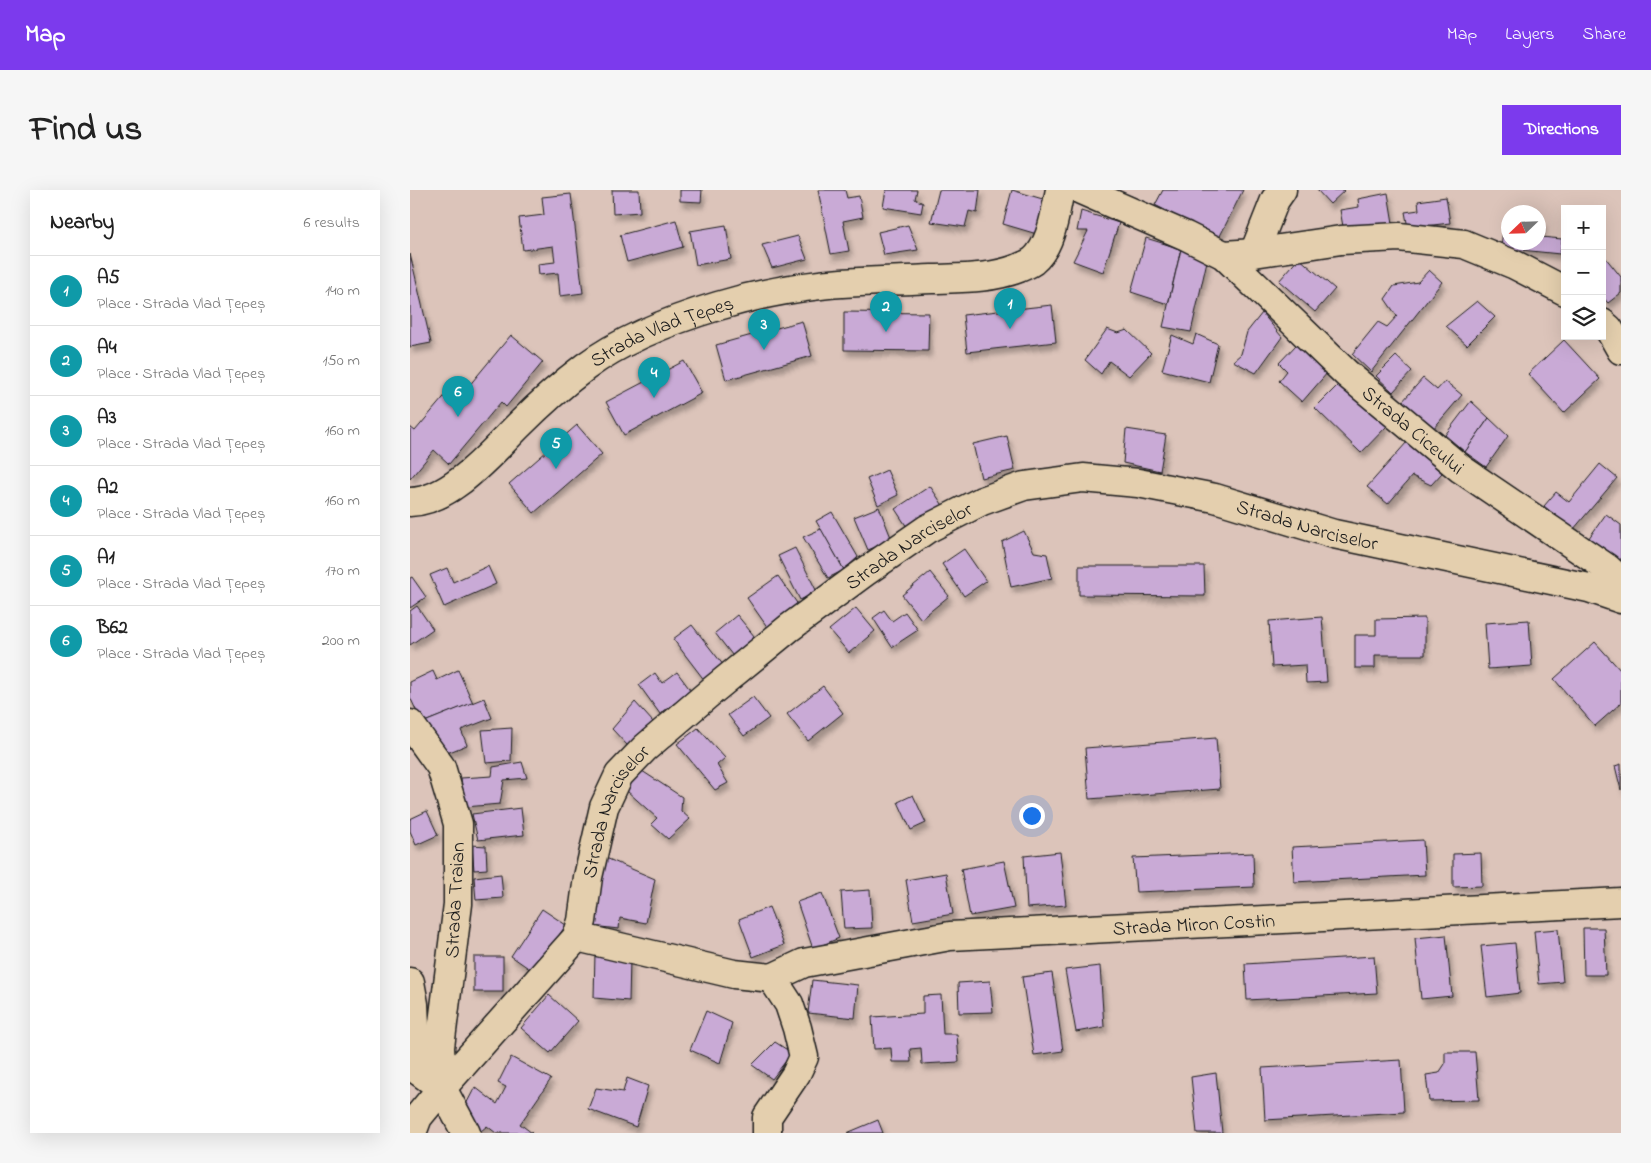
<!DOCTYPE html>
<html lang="en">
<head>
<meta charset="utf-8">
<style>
  :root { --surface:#fff; --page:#f6f6f6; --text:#222; --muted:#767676; --line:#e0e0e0; --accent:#7c3aed }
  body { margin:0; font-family:"Indie Flower",sans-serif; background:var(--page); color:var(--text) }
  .controls { position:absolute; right:15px; top:15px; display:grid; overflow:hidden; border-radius:0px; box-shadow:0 5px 20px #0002 }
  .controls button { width:45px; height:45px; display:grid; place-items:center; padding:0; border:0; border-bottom:1px solid var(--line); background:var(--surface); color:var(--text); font:25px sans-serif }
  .compass { position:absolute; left:1091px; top:15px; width:45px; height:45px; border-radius:50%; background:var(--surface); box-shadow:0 5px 20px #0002; rotate:247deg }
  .you { position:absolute; left:621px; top:625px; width:18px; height:18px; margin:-12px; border:4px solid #fff; border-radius:50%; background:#1a73e8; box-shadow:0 0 0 8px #1a73e833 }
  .badge { display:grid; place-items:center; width:32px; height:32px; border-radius:50%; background:var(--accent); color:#fff; font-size:16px; font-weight:700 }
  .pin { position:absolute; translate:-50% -41px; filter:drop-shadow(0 1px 2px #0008) }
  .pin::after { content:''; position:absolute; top:26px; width:18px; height:15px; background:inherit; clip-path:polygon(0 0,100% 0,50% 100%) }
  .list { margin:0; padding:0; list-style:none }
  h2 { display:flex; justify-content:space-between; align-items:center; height:65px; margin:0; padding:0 20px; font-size:21px }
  h2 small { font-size:16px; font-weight:400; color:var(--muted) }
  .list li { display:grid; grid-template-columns:32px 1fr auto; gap:15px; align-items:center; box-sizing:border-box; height:70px; padding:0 20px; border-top:1px solid var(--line) }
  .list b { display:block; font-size:19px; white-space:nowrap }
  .list p { margin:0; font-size:16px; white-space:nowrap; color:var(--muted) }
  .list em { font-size:16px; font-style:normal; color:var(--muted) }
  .icon { flex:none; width:28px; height:28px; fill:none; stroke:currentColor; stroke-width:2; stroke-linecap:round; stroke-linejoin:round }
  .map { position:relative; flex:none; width:1211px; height:943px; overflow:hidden; border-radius:0px }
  header { display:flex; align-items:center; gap:30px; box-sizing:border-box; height:70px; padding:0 25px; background:var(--accent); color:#fff }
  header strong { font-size:24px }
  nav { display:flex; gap:28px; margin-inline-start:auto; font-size:18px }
  .intro { display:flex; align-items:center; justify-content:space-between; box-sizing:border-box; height:120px; padding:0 30px }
  h1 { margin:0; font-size:35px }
  .button { padding:12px 22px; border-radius:0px; background:var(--accent); color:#fff; font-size:18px; font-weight:700 }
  main { display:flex; gap:30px; padding:0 30px }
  aside { flex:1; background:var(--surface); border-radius:0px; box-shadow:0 5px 20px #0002 }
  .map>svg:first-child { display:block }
  .building { fill:#c9aad6; stroke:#1c1c1c; filter:url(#shadow) }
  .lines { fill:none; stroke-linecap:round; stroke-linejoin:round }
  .street-casing { stroke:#1c1c1c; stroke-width:31 }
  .street { stroke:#e4cfae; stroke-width:28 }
  .labels { text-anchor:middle; stroke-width:4.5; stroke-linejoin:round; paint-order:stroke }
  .street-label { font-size:20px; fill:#1c1c1c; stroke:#e4cfae }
</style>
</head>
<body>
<header>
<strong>Map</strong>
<nav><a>Map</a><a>Layers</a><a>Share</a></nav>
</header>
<div class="intro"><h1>Find us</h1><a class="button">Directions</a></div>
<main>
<aside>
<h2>Nearby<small>6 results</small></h2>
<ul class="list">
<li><span class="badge" style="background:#0f9aa8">1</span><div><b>A5</b><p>Place · Strada Vlad Țepeș</p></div><em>140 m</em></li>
<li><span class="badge" style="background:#0f9aa8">2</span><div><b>A4</b><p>Place · Strada Vlad Țepeș</p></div><em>150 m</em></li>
<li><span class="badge" style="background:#0f9aa8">3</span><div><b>A3</b><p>Place · Strada Vlad Țepeș</p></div><em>160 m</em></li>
<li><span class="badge" style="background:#0f9aa8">4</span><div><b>A2</b><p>Place · Strada Vlad Țepeș</p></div><em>160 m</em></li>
<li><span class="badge" style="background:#0f9aa8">5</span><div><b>A1</b><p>Place · Strada Vlad Țepeș</p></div><em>170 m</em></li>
<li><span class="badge" style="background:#0f9aa8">6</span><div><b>B62</b><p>Place · Strada Vlad Țepeș</p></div><em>200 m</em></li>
</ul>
</aside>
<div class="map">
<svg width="1211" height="943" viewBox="0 0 1211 943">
  <defs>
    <filter id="shadow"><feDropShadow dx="3" dy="5.5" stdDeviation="2.5" flood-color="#0004"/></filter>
  </defs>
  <rect width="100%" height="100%" fill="#dcc4ba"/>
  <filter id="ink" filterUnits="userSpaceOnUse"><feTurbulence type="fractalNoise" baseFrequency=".02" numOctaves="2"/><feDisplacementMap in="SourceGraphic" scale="10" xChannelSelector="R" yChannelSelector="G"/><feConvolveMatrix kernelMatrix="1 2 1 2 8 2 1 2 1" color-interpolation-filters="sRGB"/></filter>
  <g filter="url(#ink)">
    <g class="building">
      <path d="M202 0H229L230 22 203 24Z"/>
      <path d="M270 0H292L291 12 270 11Z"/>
      <path d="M408 0H435L437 8 449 6 453 27 433 31 439 61 421 64Z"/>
      <path d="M476 0H507L505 9 513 13 511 23 473 17Z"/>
      <path d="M529 0H570L567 23 559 21 555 37 521 32Z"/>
      <path d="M602 0 636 10 627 44 593 34Z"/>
      <path d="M753 0H833L809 48 745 15Z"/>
      <path d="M907 0H935L920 14Z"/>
      <path d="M978 3 983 33 934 42 930 20 949 17 948 9Z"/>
      <path d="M161 4 173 103 150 106 148 83 129 85 128 74 145 72 143 56 113 60 109 28 134 25 132 7Z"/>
      <path d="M1036 7 1040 33 998 38 995 22 1009 20 1008 11Z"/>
      <path d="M671 21 709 33 693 82 663 71 678 41H667Z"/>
      <path d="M1094 29H1098V52H1128V32H1133L1131 47 1152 49 1150 64 1091 58Z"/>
      <path d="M266 30 273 57 217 72 210 45Z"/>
      <path d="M316 35 321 69 286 75 280 41Z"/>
      <path d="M498 35 508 60 474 65 468 42Z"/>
      <path d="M388 46 397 69 362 78 352 55Z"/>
      <path d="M736 48 771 59 758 114 721 102Z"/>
      <path d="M771 59 797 71 781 142 753 137Z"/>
      <path d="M0 64 21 153 0 157Z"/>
      <path d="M1195 67 1211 87V103L1198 113 1192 106V70Z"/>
      <path d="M889 68 925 99 905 122 869 91Z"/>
      <path d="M1019 80 1032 92 961 182 942 164 968 132 977 137 987 126 975 109 984 96 1008 92Z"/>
      <path d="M1067 111 1085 127 1057 155 1036 136Z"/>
      <path d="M642 115 646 152 557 162 553 125Z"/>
      <path d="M434 122 519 123 518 161 434 160Z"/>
      <path d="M852 123 872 147 846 183 823 171 831 164 837 142Z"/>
      <path d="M392 131 402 166 316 190 306 155Z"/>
      <path d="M697 139 708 143 717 140 741 163 719 186 699 171 691 184 675 170Z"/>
      <path d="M786 144 808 154 799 192 752 180 762 145 783 154Z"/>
      <path d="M101 145 133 172 96 217 91 212 39 274 24 260 0 289V237L5 241 49 189 58 197Z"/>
      <path d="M1154 150 1190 189 1154 223 1118 184Z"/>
      <path d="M887 154 918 182 892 212 869 191 877 181 869 173Z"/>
      <path d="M986 166 1002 181 983 202 966 186Z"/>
      <path d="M274 171 292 203 214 245 196 212Z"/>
      <path d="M1013 188 1027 200 1035 191 1052 205 1023 239 992 212Z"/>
      <path d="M931 192 977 236 951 263 905 218Z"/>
      <path d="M1061 211 1079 228 1055 262 1035 245Z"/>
      <path d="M1079 228 1098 246 1076 277 1055 262Z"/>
      <path d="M167 235 192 264 124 323 99 294Z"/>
      <path d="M716 239 756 245 750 281 713 273Z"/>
      <path d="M597 246 605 280 571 288 563 254Z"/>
      <path d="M997 252 1032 283 1021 295 1002 286 978 314 957 297Z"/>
      <path d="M1190 274 1207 288 1163 340 1134 316 1146 302 1159 312Z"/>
      <path d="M477 280 488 305 468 315 457 289Z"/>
      <path d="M520 296 534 317 499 340 485 319Z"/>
      <path d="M469 317 482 350 458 360 444 327Z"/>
      <path d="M422 322 448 367 434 380 406 331Z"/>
      <path d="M1196 324 1211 335V376L1176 352Z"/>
      <path d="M411 339 434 380 418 388 393 347Z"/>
      <path d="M614 341 624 362 637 364 642 388 601 397 592 352Z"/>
      <path d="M385 358 407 402 390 410 368 366Z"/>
      <path d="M554 359 576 391 554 406 532 374Z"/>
      <path d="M78 376 86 394 34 417 20 385 37 378 43 392Z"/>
      <path d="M669 376H794L795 406 669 405Z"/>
      <path d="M520 382 539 406 511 429 492 405Z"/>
      <path d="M368 386 389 416 358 438 337 408Z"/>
      <path d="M2 387 16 407 0 418V388Z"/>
      <path d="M7 416 23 439 0 455V421Z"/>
      <path d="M446 418 465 441 439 463 419 440Z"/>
      <path d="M474 420 482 431 495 422 508 440 482 457 463 428Z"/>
      <path d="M327 425 349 452 326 470 305 443Z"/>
      <path d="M912 427 917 492 896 493 895 475 862 477 859 431Z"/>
      <path d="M1015 428V465H965V478H945V445H966V429Z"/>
      <path d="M1119 430 1122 476 1078 479 1075 433Z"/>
      <path d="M282 435 314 476 295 491 263 449Z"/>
      <path d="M1185 452 1211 481V513L1185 536 1144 489Z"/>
      <path d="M48 480 63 513 12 533 0 507V492L23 481 27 490Z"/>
      <path d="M267 482 281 501 250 524 229 495 245 483 252 493Z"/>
      <path d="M413 496 433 523 398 551 377 524Z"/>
      <path d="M343 507 359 528 334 546 318 525Z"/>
      <path d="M74 508 82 528 51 540 57 555 37 563 12 533Z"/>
      <path d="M225 512 243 532 218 556 202 539Z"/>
      <path d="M102 538 101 571 76 573 72 540Z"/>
      <path d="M288 538 315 568 307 575 318 593 305 600 267 554Z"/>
      <path d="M806 548 810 599 679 609 675 558Z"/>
      <path d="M112 572 117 588 94 590 90 614 55 617 51 588 82 586 83 577Z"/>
      <path d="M1211 574V600L1205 576Z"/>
      <path d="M229 579 272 607 271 621 280 629 258 649 241 634 247 628 217 601Z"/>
      <path d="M503 605 516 633 501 640 488 612Z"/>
      <path d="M111 618 114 645 68 650 62 624Z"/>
      <path d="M17 621 28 645 6 655 0 641V629Z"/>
      <path d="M1013 650 1015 685 884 692 882 657Z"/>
      <path d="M62 655 76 656 77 679 64 680Z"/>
      <path d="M650 662 656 715 617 718 614 666Z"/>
      <path d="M843 663 844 697 726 702 723 668Z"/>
      <path d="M1071 663 1072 696 1043 697V664Z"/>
      <path d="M196 668 245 689 236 733 210 728 209 739 182 736Z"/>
      <path d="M594 671 604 718 560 726 551 679Z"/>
      <path d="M536 683 543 724 503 731 496 690Z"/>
      <path d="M91 684 93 708 66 710 64 687Z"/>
      <path d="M460 700 462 738 434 739 431 702Z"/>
      <path d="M412 703 429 748 403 759 387 712Z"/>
      <path d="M359 717 374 755 343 767 329 729Z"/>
      <path d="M132 719 156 735 124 782 101 766Z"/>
      <path d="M1173 738H1194L1196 785H1174Z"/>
      <path d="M1148 739 1153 792 1129 794 1124 741Z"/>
      <path d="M1036 745 1042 806 1011 809 1005 748Z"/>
      <path d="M1105 753 1110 803 1077 807 1071 756Z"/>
      <path d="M185 763 220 769 219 811 184 808Z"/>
      <path d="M964 766 967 803 837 810 835 774Z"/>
      <rect x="64" y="767" width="29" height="35"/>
      <path d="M690 776 694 837 666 842 655 780Z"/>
      <path d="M642 783 653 861 624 865 612 787Z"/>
      <path d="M402 790 448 795 445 828 398 823Z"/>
      <path d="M580 791 583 822 549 823 548 793Z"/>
      <path d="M139 805 168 831 140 863 111 838Z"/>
      <path d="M531 805 533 844H547L549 872 512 874 511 858 500 859 501 872H482L481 858 464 859 462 827 513 824V806Z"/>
      <path d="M296 821 322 833 310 873 280 860Z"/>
      <path d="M365 852 382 863 362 889 342 875Z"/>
      <path d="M1035 862H1065L1069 910 1019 911 1016 885 1029 883 1035 874Z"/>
      <path d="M101 867 141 889 110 934 122 943H86L77 936 71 941 52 922 65 897 87 914 96 897 88 893Z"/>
      <path d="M991 870 994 922 855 930 852 878Z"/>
      <path d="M806 883 812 943H787L781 887Z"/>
      <path d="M217 888 238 896 226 937 178 919 186 898 213 902Z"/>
      <path d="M468 930 473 943H437Z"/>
    </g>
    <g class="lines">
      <defs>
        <g id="street">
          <path id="s1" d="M671 0 776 46 814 65 937 184 1051 279 1197 378 1211 391"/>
          <path d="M844 63 865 10 872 0"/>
          <path d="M814 65 844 63 931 50 989 47 1054 54 1105 75 1155 101"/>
          <path d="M1192 133 1199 139 1211 160"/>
          <path id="s2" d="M0 312C41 311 81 263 108 236 129 215 151 195 175 177 214 148 261 130 308 116 341 106 375 99 410 95 446 91 485 91 522 89 551 88 581 89 609 78 613 76 619 74 623 71 642 55 645 23 650 0"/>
          <path d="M0 534 31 577 48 634V714L30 857 32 898"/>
          <path d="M167 747 324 784 362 788"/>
          <path id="s3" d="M362 788 394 773 540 746 1211 712"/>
          <path d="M0 792 4 814 7 880 32 898 56 943"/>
          <path id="s4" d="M2 943 8 927 32 898 167 747 172 731 178 687 194 617 209 585 235 558 303 500 379 438 455 382 517 339 572 311 614 296 673 288 728 293 805 308 924 344 1179 398 1211 409"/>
          <path d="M357 943V927L386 884 394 867 387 838 379 814 362 788"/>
        </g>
      </defs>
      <use href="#street" class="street-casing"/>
      <use href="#street" class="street"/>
    </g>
  </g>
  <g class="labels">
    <g class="street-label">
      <text dy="7" stroke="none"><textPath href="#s2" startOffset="310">Strada Vlad Țepeș</textPath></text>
      <text dy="7" stroke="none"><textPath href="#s1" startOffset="415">Strada Ciceului</textPath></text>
      <text dy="7" stroke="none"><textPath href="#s4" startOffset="1216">Strada Narciselor</textPath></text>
      <text dy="7" stroke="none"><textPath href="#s4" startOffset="796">Strada Narciselor</textPath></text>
      <text dy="7" stroke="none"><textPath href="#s4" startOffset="391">Strada Narciselor</textPath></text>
      <text transform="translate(44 710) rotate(-87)" y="7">Strada Traian</text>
      <text dy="7" stroke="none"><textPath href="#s3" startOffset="428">Strada Miron Costin</textPath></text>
    </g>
  </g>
</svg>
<div class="controls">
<button>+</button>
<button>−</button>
<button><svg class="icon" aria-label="layers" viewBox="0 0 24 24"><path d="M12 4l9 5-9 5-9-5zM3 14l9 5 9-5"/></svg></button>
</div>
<svg class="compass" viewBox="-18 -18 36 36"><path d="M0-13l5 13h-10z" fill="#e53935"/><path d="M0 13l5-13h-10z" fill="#767676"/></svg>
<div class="you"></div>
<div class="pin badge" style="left:600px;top:139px;background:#0f9aa8">1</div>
<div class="pin badge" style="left:476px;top:142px;background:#0f9aa8">2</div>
<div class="pin badge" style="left:354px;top:160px;background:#0f9aa8">3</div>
<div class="pin badge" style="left:244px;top:208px;background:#0f9aa8">4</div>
<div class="pin badge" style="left:146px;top:279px;background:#0f9aa8">5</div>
<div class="pin badge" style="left:48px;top:227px;background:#0f9aa8">6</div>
</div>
</main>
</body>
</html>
